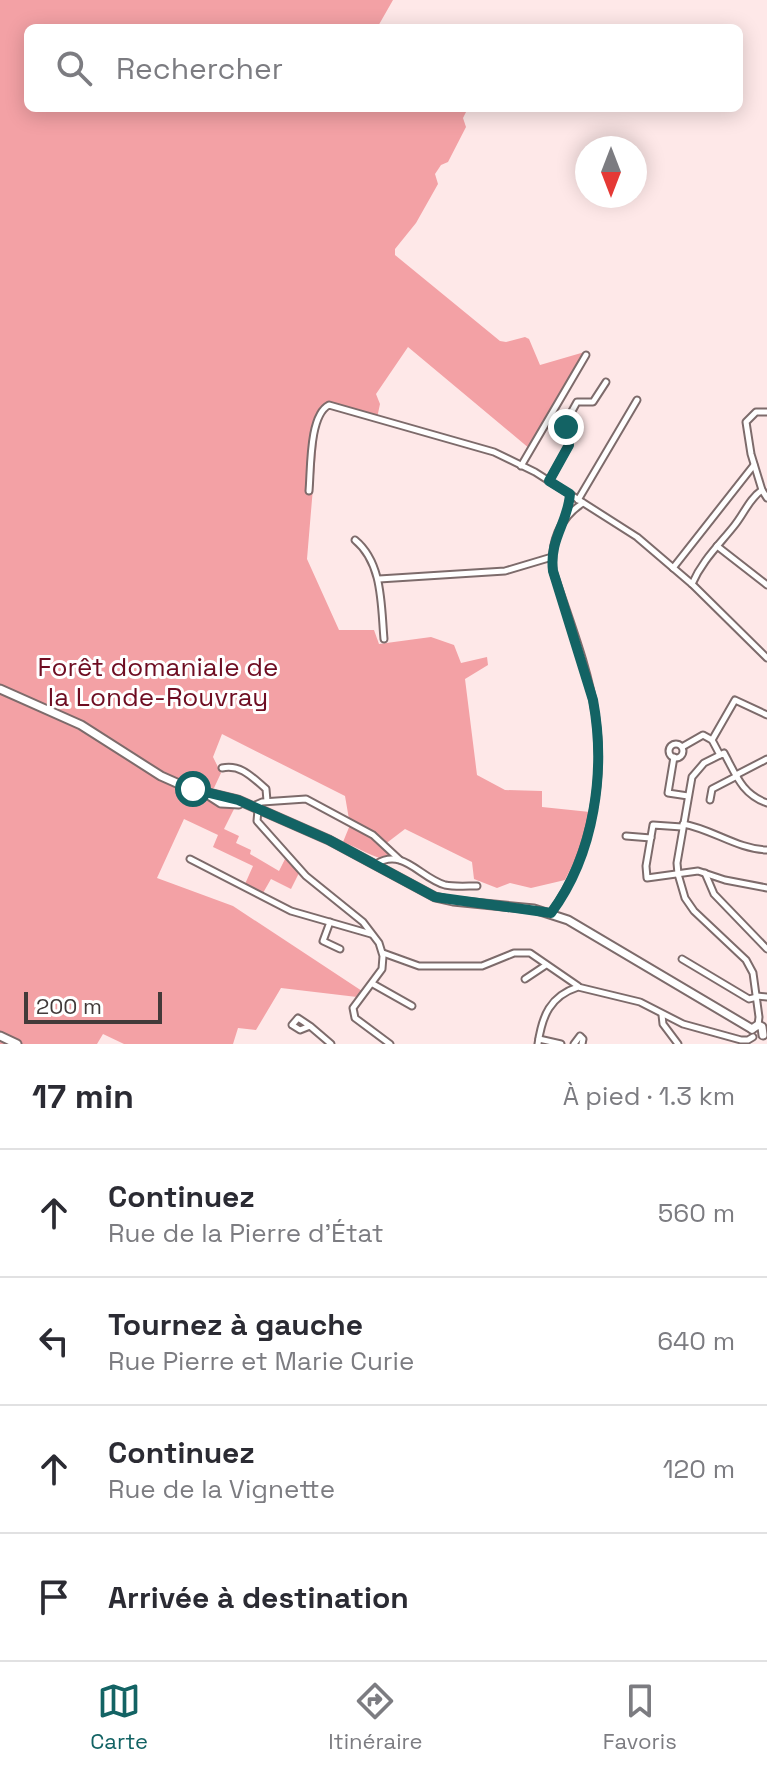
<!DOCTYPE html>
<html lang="fr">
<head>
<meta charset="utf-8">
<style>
  :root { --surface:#fff; --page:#f2f2f3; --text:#2b2b33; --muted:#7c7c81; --line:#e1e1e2; --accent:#136364 }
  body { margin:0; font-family:"Space Grotesk",sans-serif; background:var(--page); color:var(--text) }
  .compass { position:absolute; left:575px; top:136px; width:72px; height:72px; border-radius:50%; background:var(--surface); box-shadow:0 4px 20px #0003; rotate:180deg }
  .scale { position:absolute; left:24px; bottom:20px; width:138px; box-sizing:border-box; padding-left:8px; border:4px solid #423a3a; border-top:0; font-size:22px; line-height:28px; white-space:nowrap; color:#423a3a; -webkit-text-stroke:6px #fff; paint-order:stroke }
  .stop { position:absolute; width:24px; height:24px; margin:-18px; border:6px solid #136364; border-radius:50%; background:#fff }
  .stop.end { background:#136364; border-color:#fff; box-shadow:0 2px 8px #0008 }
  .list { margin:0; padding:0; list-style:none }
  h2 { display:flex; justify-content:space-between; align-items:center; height:104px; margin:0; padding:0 32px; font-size:34px }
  h2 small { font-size:26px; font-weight:400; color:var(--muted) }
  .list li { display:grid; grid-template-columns:52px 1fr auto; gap:24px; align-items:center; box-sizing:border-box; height:128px; padding:0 32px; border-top:2px solid var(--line) }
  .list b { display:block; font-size:30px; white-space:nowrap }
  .list p { margin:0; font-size:26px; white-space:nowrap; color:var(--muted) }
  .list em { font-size:26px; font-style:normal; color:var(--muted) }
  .icon { flex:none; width:44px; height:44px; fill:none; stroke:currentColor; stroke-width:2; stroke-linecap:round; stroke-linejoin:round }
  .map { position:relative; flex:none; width:767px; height:1044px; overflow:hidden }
  .search { position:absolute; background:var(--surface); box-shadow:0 4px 20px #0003; left:24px; right:24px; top:24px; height:88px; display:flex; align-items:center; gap:20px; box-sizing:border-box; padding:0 28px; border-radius:12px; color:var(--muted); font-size:30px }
  .sheet { height:616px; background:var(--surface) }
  nav { display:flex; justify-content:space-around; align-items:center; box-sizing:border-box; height:112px; border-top:2px solid var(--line); background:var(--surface); font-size:22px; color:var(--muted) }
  nav a { display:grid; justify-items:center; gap:4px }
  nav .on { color:var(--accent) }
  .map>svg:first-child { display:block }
  .forest { fill:#f3a1a5 }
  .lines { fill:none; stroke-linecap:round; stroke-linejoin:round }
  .street-casing { stroke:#7d6b6b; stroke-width:9 }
  .secondary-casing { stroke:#7d6b6b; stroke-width:11 }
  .street { stroke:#fff; stroke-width:5 }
  .secondary { stroke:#fff; stroke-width:7 }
  .route { stroke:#136364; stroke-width:10 }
  .labels { text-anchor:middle; stroke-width:6; stroke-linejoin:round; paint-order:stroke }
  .park-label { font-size:26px; fill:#6e0d22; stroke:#fff }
</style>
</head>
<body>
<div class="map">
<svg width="767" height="1044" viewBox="0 0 767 1044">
  <rect width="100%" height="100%" fill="#fee8e8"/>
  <path class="forest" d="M0 0H393L377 28H28V108H468L463 118 466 127 448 162 441 165 435 174 438 184 416 223 395 249V255L500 341 506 342 525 337 529 339 540 365 588 351 530 449 408 347 376 394 380 404 377 418 331 404 319 416 307 559 339 630H374L379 644 431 637 454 645 461 663 487 657 488 665 465 679 477 775 505 790 542 791V807L590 812 576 858 565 880 531 888 510 883 497 888 474 879 472 862 405 829 384 845 393 856 389 860C373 858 359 848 343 842L350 825 345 796 222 734 213 757 221 773 214 788 197 793 236 805 224 829 239 836 236 843 251 850 250 854 279 871 285 859 299 873 291 889 271 879 263 893 245 884 253 866 213 847 218 835 184 819 157 878 233 906 362 991 357 997 281 988 256 1030 238 1028 233 1044H124L103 1034 97 1044H0Z"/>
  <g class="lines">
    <defs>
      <g id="street">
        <path d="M521 466 586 355"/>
        <path d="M549 481 569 445 566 422 577 402H593L606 382"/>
        <path d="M762 490 751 454 746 422 756 412H767"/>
        <path d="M309 491C311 469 309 415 329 405L494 452 535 472 637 537 692 584 767 658"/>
        <path d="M578 500 637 400"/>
        <path d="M355 540C383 563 381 606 384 639"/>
        <path d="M717 546 767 585"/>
        <path d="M673 568 754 465"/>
        <path d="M379 579 505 571 552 557"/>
        <path d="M692 584C702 561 718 546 734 526 744 514 749 499 762 490L767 498"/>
        <path d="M712 740 735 700 767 715"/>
        <circle cx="676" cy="751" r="7"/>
        <path d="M682 747 703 735 712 740 720 755"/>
        <path d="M674 757 668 793 688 796"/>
        <path d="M222 768C241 764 252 777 266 789L267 801"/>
        <path d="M736 775 767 759"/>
        <path d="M710 800 712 789 737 776"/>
        <path d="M253 806 262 802 306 799 373 835 400 860"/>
        <path d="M258 810 257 821 306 876 363 922 379 943 383 956 382 969 353 1008 355 1018 390 1044"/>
        <path d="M683 824C712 829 737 849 767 850"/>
        <path d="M682 827 653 825 646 866 647 878 698 871 725 880 767 888"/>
        <path d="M626 836 651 838"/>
        <path d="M190 859 291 911 371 934"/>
        <path d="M376 864C403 847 420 878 445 885 454 887 467 886 477 886"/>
        <path d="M705 873 714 894 767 949"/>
        <path d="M551 913C589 860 605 784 596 719 589 669 569 619 553 571 550 543 559 518 583 503"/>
        <path d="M330 922 323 941 340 949"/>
        <path d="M383 953 419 966H482L514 953H530L578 986"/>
        <path d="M682 959 749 999 757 997"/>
        <path d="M525 979 546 965"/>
        <path d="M373 984 412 1006"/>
        <path d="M757 996 767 997"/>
        <path d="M662 1015 663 1024 678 1044"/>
        <path d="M758 1025 759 1017 753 973 746 960 694 911 685 898 678 874 677 863 692 777 704 763 724 753C736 775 742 794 767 803"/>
        <path d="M310 1026 298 1018 292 1025 300 1030 310 1026 331 1044"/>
        <path d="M539 1039 561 1044"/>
        <path d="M538 1044C542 1016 550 996 578 987L640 1002 683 1024 741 1040H748L753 1037"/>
        <path d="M574 1044 580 1036 583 1039 582 1044"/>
      </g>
      <g id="secondary">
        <path d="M0 689 81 725 161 776 188 788 238 800 329 840 435 897 453 901 534 909 568 920 752 1029"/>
        <path d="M207 794 221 803 239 804"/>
        <path d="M752 1029 758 1025 762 1027 763 1035"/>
        <path d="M0 1036 17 1044"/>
      </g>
    </defs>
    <use href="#street" class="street-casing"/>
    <use href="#secondary" class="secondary-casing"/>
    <use href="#street" class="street"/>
    <use href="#secondary" class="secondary"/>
  </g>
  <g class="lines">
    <path class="route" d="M193 789 238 800 329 840 435 897 551 913C595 854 606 770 593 700L553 571C549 539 568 523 570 494L549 481 569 445 566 427"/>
  </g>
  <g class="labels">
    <g class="park-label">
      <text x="158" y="676">Forêt domaniale de<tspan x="158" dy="30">la Londe-Rouvray</tspan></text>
    </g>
  </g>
</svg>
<svg class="compass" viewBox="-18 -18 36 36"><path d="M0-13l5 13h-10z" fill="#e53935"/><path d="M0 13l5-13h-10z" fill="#7c7c81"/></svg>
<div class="scale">200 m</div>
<div class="stop" style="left:193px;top:789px"></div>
<div class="stop end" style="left:566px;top:427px"></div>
<div class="search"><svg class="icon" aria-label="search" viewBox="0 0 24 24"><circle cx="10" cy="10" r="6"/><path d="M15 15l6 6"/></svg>Rechercher</div>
</div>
<section class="sheet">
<h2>17 min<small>À pied · 1.3 km</small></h2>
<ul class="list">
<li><svg class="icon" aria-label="ahead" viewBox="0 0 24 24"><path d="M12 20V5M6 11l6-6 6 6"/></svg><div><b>Continuez</b><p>Rue de la Pierre d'État</p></div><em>560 m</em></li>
<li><svg class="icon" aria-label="left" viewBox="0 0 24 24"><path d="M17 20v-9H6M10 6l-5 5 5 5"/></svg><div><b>Tournez à gauche</b><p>Rue Pierre et Marie Curie</p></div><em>640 m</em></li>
<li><svg class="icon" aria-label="ahead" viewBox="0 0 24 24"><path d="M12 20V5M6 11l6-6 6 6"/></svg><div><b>Continuez</b><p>Rue de la Vignette</p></div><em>120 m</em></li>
<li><svg class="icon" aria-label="arrive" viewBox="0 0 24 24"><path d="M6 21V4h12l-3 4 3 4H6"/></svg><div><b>Arrivée à destination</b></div></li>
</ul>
</section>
<nav>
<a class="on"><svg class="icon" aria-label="map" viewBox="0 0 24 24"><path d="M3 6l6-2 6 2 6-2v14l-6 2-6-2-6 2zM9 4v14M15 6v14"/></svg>Carte</a>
<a><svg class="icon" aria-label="directions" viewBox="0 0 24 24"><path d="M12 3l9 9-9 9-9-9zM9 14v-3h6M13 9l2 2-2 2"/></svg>Itinéraire</a>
<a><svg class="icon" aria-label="saved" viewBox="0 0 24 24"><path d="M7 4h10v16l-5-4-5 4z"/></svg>Favoris</a>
</nav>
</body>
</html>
